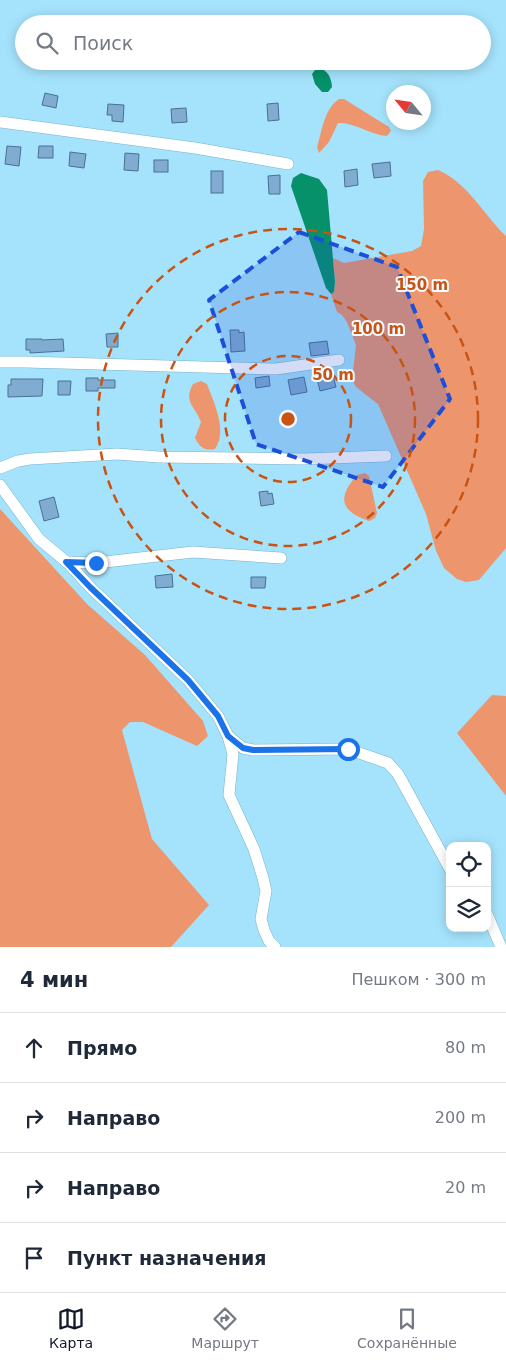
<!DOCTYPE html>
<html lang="ru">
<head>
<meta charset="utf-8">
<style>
  :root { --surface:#fff; --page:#f2f2f3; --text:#1f2937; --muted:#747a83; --line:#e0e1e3; --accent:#111827 }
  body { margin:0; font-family:"DejaVu Sans",sans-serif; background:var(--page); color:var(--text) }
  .controls { position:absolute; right:15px; bottom:15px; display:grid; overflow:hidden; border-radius:10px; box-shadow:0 2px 12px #0003 }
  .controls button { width:45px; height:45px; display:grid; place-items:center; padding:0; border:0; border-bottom:1px solid var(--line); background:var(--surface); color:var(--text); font:25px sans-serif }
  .compass { position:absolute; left:386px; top:85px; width:45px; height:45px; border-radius:50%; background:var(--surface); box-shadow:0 2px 12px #0003; rotate:299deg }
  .stop { position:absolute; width:15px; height:15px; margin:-11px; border:4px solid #1a73e8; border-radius:50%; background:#fff }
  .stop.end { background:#1a73e8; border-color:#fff; box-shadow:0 1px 5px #0008 }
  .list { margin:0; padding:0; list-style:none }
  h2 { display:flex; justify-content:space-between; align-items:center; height:65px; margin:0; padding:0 20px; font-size:21px }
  h2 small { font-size:16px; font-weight:400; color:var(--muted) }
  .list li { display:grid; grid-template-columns:32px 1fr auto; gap:15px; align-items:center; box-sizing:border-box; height:70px; padding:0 20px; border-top:1px solid var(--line) }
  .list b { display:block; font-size:19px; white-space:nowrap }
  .list em { font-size:16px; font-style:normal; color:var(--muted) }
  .icon { flex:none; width:28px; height:28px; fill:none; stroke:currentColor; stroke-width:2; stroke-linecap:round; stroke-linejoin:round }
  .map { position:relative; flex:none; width:506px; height:947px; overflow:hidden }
  .search { position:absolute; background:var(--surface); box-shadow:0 2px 12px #0003; left:15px; right:15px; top:15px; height:55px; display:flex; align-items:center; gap:12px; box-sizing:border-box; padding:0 18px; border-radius:28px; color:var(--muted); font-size:19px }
  .sheet { height:345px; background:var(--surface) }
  nav { display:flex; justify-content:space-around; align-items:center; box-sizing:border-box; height:70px; border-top:1px solid var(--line); background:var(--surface); font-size:14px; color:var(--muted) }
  nav a { display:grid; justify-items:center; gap:2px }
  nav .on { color:var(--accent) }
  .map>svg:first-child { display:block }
  .green { fill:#ed966e }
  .water { fill:#06916a }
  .building { fill:#81acd1; stroke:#487194 }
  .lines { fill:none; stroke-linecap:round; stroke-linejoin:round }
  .minor-casing { stroke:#76b2ca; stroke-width:12 }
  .minor { stroke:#fff; stroke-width:11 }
  .route { stroke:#1a73e8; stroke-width:6 }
  .marked { fill:#1d4ed8; fill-opacity:0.2; stroke:#1d4ed8; stroke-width:4; stroke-dasharray:10 6; stroke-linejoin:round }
  .ring { fill:none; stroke:#c85313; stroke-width:2.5; stroke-dasharray:9 6 }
  .centre { fill:#c85313; stroke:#f4fafd; stroke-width:2.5 }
  .ring-label { font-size:15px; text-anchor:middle; font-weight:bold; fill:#c85313; stroke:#f4fafd; stroke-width:4; stroke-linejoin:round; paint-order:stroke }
</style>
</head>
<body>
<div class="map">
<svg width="506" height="947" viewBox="0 0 506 947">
  <rect width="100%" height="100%" fill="#a5e3fc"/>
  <g class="green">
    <path d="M339 99H344L389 127 391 131 387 136C370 135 355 122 338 123L329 142 319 153 317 147C322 131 324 109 339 99Z"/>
    <path d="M438 170C467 182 484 215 506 236V548L479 580 466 582 457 579 444 568 436 551 426 514 378 404 356 387 352 380 356 345 347 322 342 315 337 312 331 294 334 292 335 282 333 258 344 263 412 251 421 246 424 229 423 181 428 172Z"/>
    <path d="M201 381 207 384C214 403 228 431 215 449 205 451 200 448 195 438L201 422C195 406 183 402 193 384Z"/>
    <path d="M365 473 369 476 377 513 375 518 369 521C340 511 337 498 357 475Z"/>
    <path d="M0 509 87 604 145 655 203 721 208 736 197 746 143 722H130L122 730 152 839 209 905 171 947H0Z"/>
    <path d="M492 695 506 696V796L457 733Z"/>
  </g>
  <g class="water">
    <path d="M321 69C329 72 331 78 332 87L328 92H322L315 84 312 74 315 70Z"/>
    <path d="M301 173 319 179 327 190 335 282 334 292 331 294 326 288 291 186 293 178Z"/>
  </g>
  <g class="building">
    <path d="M45 93 58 96 56 108 42 105Z"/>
    <path d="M278 103 279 120 268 121 267 104Z"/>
    <path d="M108 104 124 105 123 122 112 121V115H107Z"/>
    <path d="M186 108 187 122 172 123 171 109Z"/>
    <path d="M7 146 21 147 19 166 5 164Z"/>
    <path d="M39 146H53V158H38Z"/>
    <path d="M70 152 86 154 84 168 69 166Z"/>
    <path d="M125 153 139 154 138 171 124 170Z"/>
    <rect x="154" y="160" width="14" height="12"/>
    <path d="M390 162 391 176 374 178 372 164Z"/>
    <path d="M357 169 358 185 345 187 344 171Z"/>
    <rect x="211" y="171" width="12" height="22"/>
    <path d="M280 175V194H269L268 176Z"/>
    <path d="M230 330H239V333L244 332 245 351 231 352Z"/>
    <path d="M118 333V347H107L106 334Z"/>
    <path d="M26 339H42V340L63 339 64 351 30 353V350H26Z"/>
    <path d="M327 341 329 354 311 356 309 343Z"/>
    <path d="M333 375 336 387 320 391 317 379Z"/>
    <path d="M269 376 270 386 256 388 255 378Z"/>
    <path d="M304 377 307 392 291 395 288 380Z"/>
    <path d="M86 378H98V380H115V388H98V391H86Z"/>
    <path d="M11 379H43L42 396 8 397V385H11Z"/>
    <path d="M58 381H71L70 395H58Z"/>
    <path d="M268 491V494L272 493 274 504 261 506 259 492Z"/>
    <path d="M54 497 59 517 44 521 39 501Z"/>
    <path d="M172 574 173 587 156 588 155 576Z"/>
    <path d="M251 577H266L265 588H251Z"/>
  </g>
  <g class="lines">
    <defs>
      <g id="minor">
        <path d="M0 122 195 148 288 164"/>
        <path d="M0 362H26L276 369 339 360"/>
        <path d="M0 468 18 461 30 459 117 454 159 457 304 459 386 456"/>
        <path d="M0 485 39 539 69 564 90 587 188 680 218 716 228 736 233 754 229 795 254 849 263 878 266 891 261 919 264 930 269 941 275 947"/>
        <path d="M66 562 96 563 193 552 281 558"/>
        <path d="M228 736 243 748 253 750 348 749 388 763 398 774 450 869"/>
        <path d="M487 914 501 947"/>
      </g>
    </defs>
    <use href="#minor" class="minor-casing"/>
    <use href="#minor" class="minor"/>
  </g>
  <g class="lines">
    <path class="route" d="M96 563 66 562 90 587 188 680 218 716 228 736 243 748 253 750 348 749"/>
  </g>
  <path class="marked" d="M299 232 397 267 450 399 383 487 256 444 209 300Z"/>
  <g class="ring">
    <circle cx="288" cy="419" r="63"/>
    <circle cx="288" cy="419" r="127"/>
    <circle cx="288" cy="419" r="190"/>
  </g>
  <circle cx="288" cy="419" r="8" class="centre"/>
  <g class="ring-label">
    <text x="422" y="290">150 m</text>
    <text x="378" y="334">100 m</text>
    <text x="333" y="380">50 m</text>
  </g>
</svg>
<div class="controls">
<button><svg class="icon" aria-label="locate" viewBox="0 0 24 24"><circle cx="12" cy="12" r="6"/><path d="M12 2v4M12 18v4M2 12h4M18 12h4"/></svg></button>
<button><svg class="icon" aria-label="layers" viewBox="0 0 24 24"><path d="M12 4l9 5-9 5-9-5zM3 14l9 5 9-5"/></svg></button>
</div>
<svg class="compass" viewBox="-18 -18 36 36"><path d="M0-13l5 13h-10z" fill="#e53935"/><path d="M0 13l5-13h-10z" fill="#747a83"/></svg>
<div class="stop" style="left:348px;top:749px"></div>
<div class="stop end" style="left:96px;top:563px"></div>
<div class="search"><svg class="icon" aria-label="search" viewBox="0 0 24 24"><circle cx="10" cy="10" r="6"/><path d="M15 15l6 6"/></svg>Поиск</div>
</div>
<section class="sheet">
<h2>4 мин<small>Пешком · 300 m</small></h2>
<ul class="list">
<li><svg class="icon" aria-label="ahead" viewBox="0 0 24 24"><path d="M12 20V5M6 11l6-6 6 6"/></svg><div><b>Прямо</b></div><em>80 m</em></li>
<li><svg class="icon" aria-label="right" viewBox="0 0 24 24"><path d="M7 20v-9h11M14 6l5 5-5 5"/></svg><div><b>Направо</b></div><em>200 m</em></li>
<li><svg class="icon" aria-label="right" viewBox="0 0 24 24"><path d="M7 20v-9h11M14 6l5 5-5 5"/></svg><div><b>Направо</b></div><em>20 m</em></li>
<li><svg class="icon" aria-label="arrive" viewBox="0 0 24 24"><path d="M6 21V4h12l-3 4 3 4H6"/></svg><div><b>Пункт назначения</b></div></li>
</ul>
</section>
<nav>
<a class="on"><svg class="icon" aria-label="map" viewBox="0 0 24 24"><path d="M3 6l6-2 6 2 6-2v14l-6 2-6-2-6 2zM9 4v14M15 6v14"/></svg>Карта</a>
<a><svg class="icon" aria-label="directions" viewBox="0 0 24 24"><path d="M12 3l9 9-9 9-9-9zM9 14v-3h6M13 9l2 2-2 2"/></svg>Маршрут</a>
<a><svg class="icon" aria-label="saved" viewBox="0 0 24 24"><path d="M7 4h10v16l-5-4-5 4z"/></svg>Сохранённые</a>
</nav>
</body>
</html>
